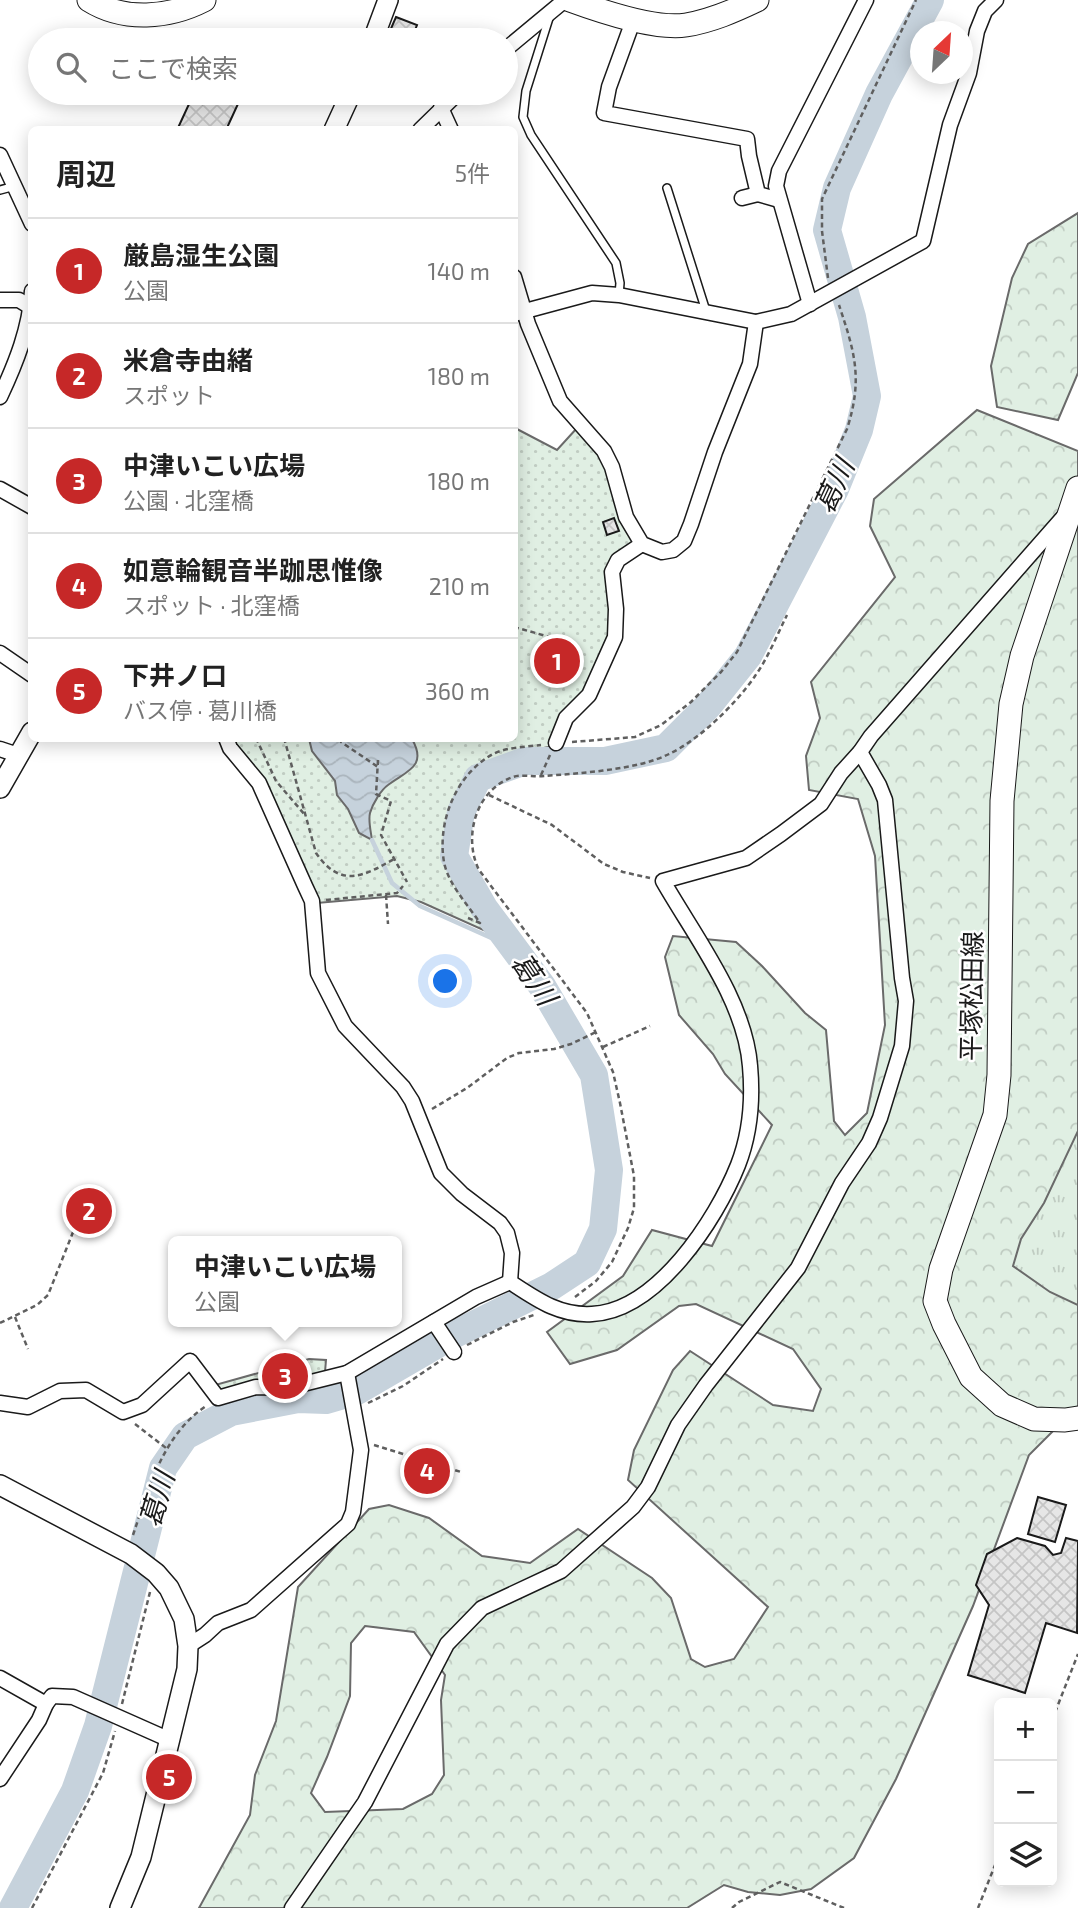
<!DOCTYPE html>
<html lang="ja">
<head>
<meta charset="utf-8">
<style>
  :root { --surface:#fff; --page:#f2f2f2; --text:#222; --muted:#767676; --line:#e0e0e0; --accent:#c62828 }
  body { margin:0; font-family:"Exo 2","Noto Sans JP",sans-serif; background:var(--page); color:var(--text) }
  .controls { position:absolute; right:21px; bottom:21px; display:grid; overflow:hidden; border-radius:10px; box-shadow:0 4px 18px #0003 }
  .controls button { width:63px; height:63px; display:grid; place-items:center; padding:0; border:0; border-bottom:2px solid var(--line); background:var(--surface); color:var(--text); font:35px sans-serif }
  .compass { position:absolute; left:910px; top:21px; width:63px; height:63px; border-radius:50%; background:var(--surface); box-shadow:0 4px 18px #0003; rotate:25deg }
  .you { position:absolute; left:446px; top:982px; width:24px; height:24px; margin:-18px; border:5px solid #fff; border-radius:50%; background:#1a73e8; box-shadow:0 0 0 10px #1a73e833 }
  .badge { display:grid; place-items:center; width:46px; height:46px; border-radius:50%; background:var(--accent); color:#fff; font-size:23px; font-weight:700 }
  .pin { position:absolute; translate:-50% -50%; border:4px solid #fff; box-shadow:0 2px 7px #0006 }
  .popup { position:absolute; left:168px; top:1236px; width:234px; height:91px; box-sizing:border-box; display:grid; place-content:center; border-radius:10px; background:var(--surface); filter:drop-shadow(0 2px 5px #0005); font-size:23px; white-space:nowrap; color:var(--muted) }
  .popup b { font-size:26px; color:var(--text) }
  .popup::after { content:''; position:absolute; left:50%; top:100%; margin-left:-14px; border:14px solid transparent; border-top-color:var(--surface) }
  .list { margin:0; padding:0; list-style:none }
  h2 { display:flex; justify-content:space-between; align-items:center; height:91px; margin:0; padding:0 28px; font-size:30px }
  h2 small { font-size:23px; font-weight:400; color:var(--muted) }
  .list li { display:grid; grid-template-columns:46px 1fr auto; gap:21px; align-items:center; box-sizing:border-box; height:105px; padding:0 28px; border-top:2px solid var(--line) }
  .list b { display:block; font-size:26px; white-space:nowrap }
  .list p { margin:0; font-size:23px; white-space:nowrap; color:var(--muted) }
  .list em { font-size:23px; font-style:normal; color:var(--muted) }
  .icon { flex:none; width:38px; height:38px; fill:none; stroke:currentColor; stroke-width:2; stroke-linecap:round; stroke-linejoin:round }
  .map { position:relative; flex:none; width:1078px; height:1908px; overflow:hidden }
  .search { position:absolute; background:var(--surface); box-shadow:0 4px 18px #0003; left:28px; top:28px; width:490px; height:77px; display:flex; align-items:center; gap:18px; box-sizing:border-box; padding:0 24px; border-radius:38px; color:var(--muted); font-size:26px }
  .panel { position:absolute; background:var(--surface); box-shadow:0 4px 18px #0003; left:28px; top:126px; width:490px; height:616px; border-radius:10px }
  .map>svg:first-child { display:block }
  .grass { fill:url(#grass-tufts); stroke:#6a6a6a; stroke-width:2 }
  .forest { fill:url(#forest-crowns); stroke:#6a6a6a; stroke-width:2; fill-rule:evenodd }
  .park { fill:url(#park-dots); stroke:#6a6a6a; stroke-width:2 }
  .water { fill:url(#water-waves); stroke:#6a6a6a; stroke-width:2 }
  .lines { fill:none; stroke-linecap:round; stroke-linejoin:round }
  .stream { stroke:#c6d2dc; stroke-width:4.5 }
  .river { stroke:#c6d2dc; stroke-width:28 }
  .building { fill:url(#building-cross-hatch); stroke:#1a1a1a; stroke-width:2 }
  .lane-casing { stroke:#1a1a1a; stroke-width:10 }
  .street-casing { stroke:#1a1a1a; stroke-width:17 }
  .secondary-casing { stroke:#1a1a1a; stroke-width:22 }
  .primary-casing { stroke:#1a1a1a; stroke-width:25 }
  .path { stroke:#5f5f5f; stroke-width:2.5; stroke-dasharray:5 3.5; stroke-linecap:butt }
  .lane { stroke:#fff; stroke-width:7 }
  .street { stroke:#fff; stroke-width:14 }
  .secondary { stroke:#fff; stroke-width:19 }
  .primary { stroke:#fff; stroke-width:23 }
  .labels { text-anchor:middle; stroke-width:5; stroke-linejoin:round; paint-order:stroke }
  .street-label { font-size:26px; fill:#1a1a1a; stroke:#fff }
  .water-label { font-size:28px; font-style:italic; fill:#1a1a1a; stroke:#fff }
</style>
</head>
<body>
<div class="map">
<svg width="1078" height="1908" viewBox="0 0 1078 1908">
  <defs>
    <pattern id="grass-tufts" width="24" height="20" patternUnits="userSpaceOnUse" patternTransform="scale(1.75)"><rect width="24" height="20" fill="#e0efe3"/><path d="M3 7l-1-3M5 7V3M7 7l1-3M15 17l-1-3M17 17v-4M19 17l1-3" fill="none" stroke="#c0ccc2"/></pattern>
    <pattern id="forest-crowns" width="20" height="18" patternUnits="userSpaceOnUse" patternTransform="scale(1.75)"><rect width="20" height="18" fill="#e0efe3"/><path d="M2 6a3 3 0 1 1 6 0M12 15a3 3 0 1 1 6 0" fill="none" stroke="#c0ccc2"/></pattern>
    <pattern id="park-dots" width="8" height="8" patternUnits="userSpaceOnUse" patternTransform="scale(1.75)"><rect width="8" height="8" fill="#e0efe3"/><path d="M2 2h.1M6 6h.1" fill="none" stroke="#c0ccc2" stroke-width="1.8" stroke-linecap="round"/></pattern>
    <pattern id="water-waves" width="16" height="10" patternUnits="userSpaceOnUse" patternTransform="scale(1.75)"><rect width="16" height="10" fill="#c6d2dc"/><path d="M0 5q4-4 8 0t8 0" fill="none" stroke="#aab4bc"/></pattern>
    <pattern id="building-cross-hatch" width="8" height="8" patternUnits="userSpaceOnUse" patternTransform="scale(1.75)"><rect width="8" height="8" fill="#e6e6e6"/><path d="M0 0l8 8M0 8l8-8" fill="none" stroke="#c5c5c5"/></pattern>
  </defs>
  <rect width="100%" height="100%" fill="#fff"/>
  <path class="grass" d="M1078 1034V1364L990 1261Z"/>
  <g class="forest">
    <path d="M1078 213V373L1058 420 997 407 991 366 1012 278 1028 244Z"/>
    <path d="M977 410 1078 451V1131L1044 1203 1021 1239 1013 1266 1050 1292 1078 1305V1406L1029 1455 973 1606 896 1779 854 1858 811 1889 780 1895 748 1892 724 1885 687 1908H199L250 1815 255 1775 276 1721 298 1587 369 1509 389 1505 429 1518 482 1556 530 1563 578 1529 652 1578 671 1598 691 1659 705 1667 734 1659 768 1607 628 1480 634 1450 673 1370 690 1351 773 1405 813 1411 821 1389 793 1349 696 1304 679 1306 617 1350 570 1364 547 1332 623 1276 652 1230 712 1246 772 1125 725 1074 713 1054 679 1015 665 957 673 936 736 942 762 966 805 1013 826 1030 834 1121 845 1135 867 1113 885 1025 875 856 858 799 809 790 806 756 820 718 811 682 895 577 870 526 874 499ZM365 1626 414 1632 445 1675 441 1700 444 1775 432 1794 403 1809 325 1812 311 1793 327 1757 350 1696 351 1643Z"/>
  </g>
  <g class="park">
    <path d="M515 428 557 450 577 428 603 453 632 534 633 543 615 559 611 632 587 690 561 715 549 747C535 750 519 750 507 755 460 774 431 832 453 880 462 898 479 916 490 933L421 902 397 896 317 903 232 739 514 738Z"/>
    <path d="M309 1359 326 1360 325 1372 315 1377 266 1381 219 1391 215 1385Z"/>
  </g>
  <path class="water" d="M309 739H412C428 767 406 771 388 785 381 790 373 803 370 813 368 821 371 832 372 840L359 833 348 809 337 795 335 781 312 751Z"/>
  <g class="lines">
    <path class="stream" d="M372 840 392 883 420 906 514 948"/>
    <path class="river" d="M13 1908 75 1791 98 1726 163 1468 185 1436 231 1412 298 1399 326 1400 357 1391 455 1334 552 1286 587 1263 603 1229 609 1170 594 1075 542 986 484 908 454 856 461 812 478 778 525 761H605L666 748 708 706 748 656 835 489 859 430 867 396 852 317 827 230 837 188 879 94 930 0"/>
  </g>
  <g class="building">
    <path d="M396 17 417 25 411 40H386Z"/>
    <path d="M207 93H243L226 130H177L189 104 192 100 202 104Z"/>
    <path d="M614 518 619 531 607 535 603 522Z"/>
    <path d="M1038 1497 1066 1505 1055 1542 1028 1534Z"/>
    <path d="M1017 1538 1045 1546 1053 1555 1061 1553 1066 1538 1078 1541 1077 1633 1046 1623 1025 1693 968 1675 989 1605 976 1585 987 1554Z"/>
  </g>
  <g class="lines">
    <defs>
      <g id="lane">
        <path d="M550 15 526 91 523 117 531 135 616 263 620 283 619 295"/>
        <path d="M667 188 706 311"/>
        <path d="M0 190 15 186"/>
      </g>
      <g id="street">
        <path d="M633 21 609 87 604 113 747 139 749 156 758 194 779 200"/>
        <path d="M506 49 565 0"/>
        <path d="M441 108 451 130"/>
        <path d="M420 130 458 93"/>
        <path d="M0 155 32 224"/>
        <path d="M742 198 758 194"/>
        <path d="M514 277 528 324 560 401 604 451 612 467 626 517 642 544 662 552 673 550 684 541 691 524 715 452 750 364 756 322"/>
        <path d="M0 300H19L32 308"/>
        <path d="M810 304 776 186 779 171 866 0"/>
        <path d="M514 314 592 293 619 295 756 322 791 314 923 241 950 125 969 73 977 31 985 11 996 0"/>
        <path d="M0 397C16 363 30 328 32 291"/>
        <path d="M0 489 32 507"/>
        <path d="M0 653 32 675"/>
        <path d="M226 738 230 748 259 783 305 886 312 901 318 973 345 1026 403 1087 412 1101 441 1173 462 1194 500 1223 507 1233 512 1253 510 1282"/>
        <path d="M556 743 566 718 589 695 615 637 616 609 612 572 618 560 642 544"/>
        <path d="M0 749 18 755"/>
        <path d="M510 1282C536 1299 559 1316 592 1314 657 1311 716 1220 738 1165 750 1134 753 1099 750 1066 745 1001 695 937 663 881L746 858 781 834 821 804 841 773 860 752 871 736 1065 515"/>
        <path d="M434 1322 454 1352"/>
        <path d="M0 1403 28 1407 60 1391 86 1390 123 1412 142 1405 190 1361 218 1398 256 1387 287 1388 347 1373 476 1297 510 1282"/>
        <path d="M188 1646 205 1635 218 1623 251 1610 348 1524 353 1512 361 1450 347 1373"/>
        <path d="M0 1678 46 1704"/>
        <path d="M0 1779 39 1720 46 1704 52 1696 73 1697 170 1740"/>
        <path d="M292 1908 365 1802 447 1644 482 1608 561 1571 633 1507 648 1487 678 1425 706 1385 798 1268 842 1183 869 1143 880 1118 902 1046 906 1001 902 978 885 800 879 785 860 752"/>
      </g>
      <g id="secondary">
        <path d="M373 40 388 0"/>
        <path d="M334 130 351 93"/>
        <path d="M0 788 32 732"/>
        <path d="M0 1485 131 1554 156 1573 169 1588 184 1619 188 1646 187 1669 141 1857 120 1908"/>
      </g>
      <g id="primary">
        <path d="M89 0C124 22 169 18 204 0"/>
        <path d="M570 0C600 11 655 30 686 25 711 21 734 11 757 0"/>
        <path d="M1078 488 1022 656 1011 704 1002 801 999 1075 995 1115 941 1269 935 1301 944 1324 971 1377 1002 1405 1034 1419 1065 1420 1078 1418"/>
      </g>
    </defs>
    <use href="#lane" class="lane-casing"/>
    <use href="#street" class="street-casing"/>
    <use href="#secondary" class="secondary-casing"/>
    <use href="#primary" class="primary-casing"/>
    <g class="path">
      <path d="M828 278 822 231V199L916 0"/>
      <path d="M514 627 557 639"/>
      <path d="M256 738 276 781 305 815"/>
      <path d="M284 738 316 853C341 889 364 876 394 859"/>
      <path d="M341 738V742L378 767"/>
      <path d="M572 742 635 737 661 725 691 702 721 672 737 652 847 429C863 379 855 353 839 305"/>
      <path d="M378 760 376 794 391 801 381 835 407 882"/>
      <path d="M541 775 550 755"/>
      <path d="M489 795 552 825 604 864 623 872 650 878"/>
      <path d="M386 895 388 924"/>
      <path d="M326 900 397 893 403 886"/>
      <path d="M468 918 480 923C468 905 448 884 444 862 437 822 456 774 493 754 507 747 526 747 541 745"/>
      <path d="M603 1047 650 1026"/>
      <path d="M432 1109 467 1088 507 1058 519 1053 554 1049 571 1044 596 1032"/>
      <path d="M575 1297 596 1281 612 1262 628 1228 634 1208V1176L620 1103 613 1072 587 1013 479 870C463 838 475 790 513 777 522 774 534 777 544 776 581 773 637 770 669 754 699 740 736 704 755 676 768 658 777 635 787 615"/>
      <path d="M15 1317 28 1349"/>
      <path d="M0 1323 37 1305 48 1295 85 1202"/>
      <path d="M467 1345 513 1322 534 1315"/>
      <path d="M368 1403 403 1386 443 1359"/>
      <path d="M135 1424 166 1448"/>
      <path d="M374 1445 461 1472"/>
      <path d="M133 1535C149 1488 162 1436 206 1406"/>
      <path d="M122 1704 150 1592"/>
      <path d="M1052 1720 1078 1654"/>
      <path d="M32 1908 103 1773 115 1731"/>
      <path d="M732 1908 739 1902 780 1882 844 1908"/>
      <path d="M978 1908 999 1855"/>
    </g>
    <use href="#lane" class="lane"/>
    <use href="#street" class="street"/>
    <use href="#secondary" class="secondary"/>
    <use href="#primary" class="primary"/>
  </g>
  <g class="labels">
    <g class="street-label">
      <text transform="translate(972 996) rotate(-89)" y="9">平塚松田線</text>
    </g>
    <g class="water-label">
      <text transform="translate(834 486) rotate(-65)" y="10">葛川</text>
      <text transform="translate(534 979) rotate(56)" y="10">葛川</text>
      <text transform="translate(157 1499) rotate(-73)" y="10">葛川</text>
    </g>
  </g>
</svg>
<div class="controls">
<button>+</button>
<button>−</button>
<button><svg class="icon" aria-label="layers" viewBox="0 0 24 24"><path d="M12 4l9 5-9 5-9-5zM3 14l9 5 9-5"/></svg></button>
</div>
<svg class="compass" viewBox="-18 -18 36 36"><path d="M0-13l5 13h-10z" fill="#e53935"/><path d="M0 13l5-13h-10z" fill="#767676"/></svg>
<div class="you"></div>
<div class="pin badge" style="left:557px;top:661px">1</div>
<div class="pin badge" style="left:89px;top:1211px">2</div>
<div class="pin badge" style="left:285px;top:1376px">3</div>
<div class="popup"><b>中津いこい広場</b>公園</div>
<div class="pin badge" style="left:427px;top:1471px">4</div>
<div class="pin badge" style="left:169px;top:1777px">5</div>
<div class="search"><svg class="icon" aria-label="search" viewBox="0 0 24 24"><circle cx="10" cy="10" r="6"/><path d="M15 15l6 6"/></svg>ここで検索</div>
<section class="panel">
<h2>周辺<small>5件</small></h2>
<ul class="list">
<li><span class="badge">1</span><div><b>厳島湿生公園</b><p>公園</p></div><em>140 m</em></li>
<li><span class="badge">2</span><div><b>米倉寺由緒</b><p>スポット</p></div><em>180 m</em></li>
<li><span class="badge">3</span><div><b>中津いこい広場</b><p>公園 · 北窪橋</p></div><em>180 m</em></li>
<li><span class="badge">4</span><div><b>如意輪観音半跏思惟像</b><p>スポット · 北窪橋</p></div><em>210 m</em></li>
<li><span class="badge">5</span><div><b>下井ノ口</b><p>バス停 · 葛川橋</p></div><em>360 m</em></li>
</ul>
</section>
</div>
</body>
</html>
